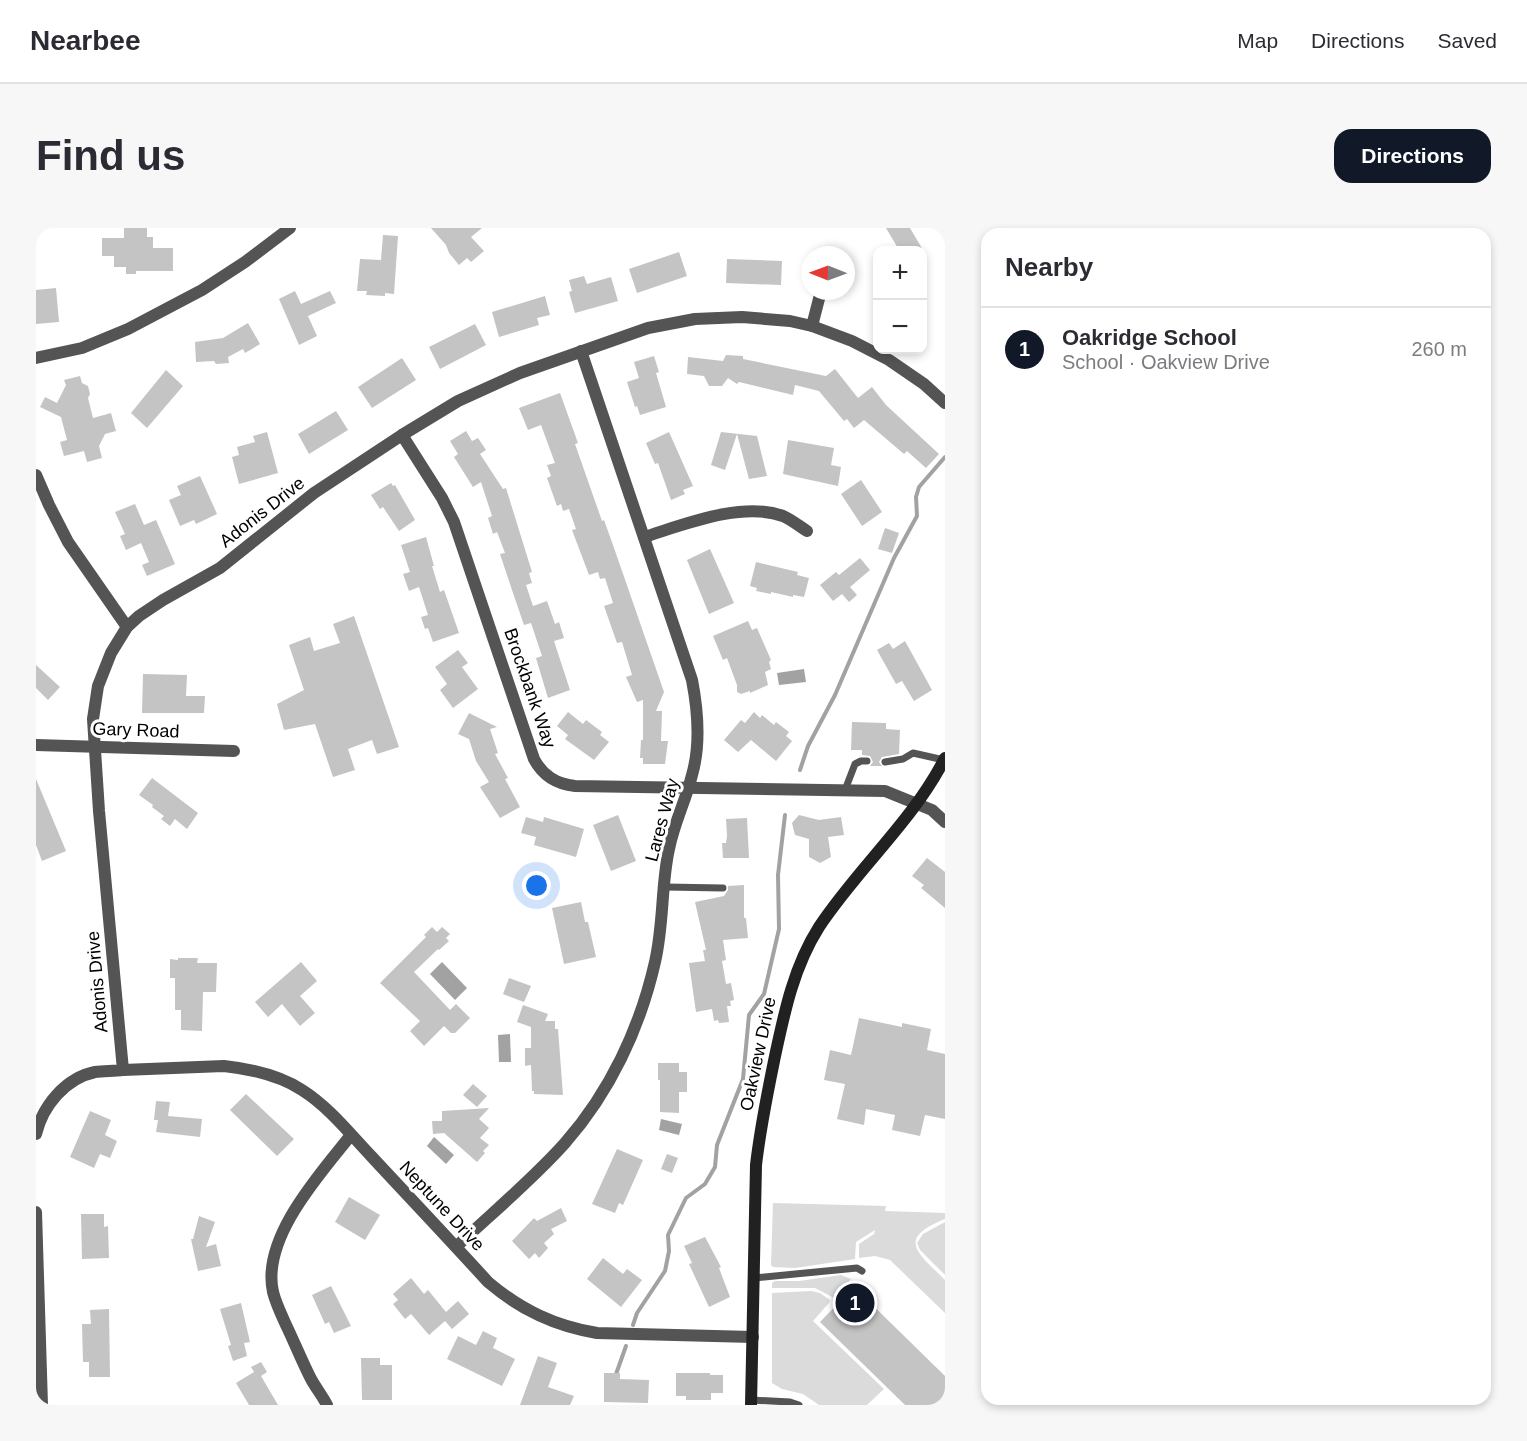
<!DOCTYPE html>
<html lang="en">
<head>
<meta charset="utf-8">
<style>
  :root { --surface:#fff; --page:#f7f7f7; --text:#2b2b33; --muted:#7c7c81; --line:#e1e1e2; --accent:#111827 }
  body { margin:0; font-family:Helvetica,sans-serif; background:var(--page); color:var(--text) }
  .controls { position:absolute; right:18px; top:18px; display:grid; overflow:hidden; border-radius:12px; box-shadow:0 3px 9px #0003 }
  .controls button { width:54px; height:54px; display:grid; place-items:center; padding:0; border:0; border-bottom:2px solid var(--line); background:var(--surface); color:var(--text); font:30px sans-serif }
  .compass { position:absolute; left:765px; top:18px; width:54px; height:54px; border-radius:50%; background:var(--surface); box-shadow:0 3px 9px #0003; rotate:271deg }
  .you { position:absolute; left:501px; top:658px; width:21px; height:21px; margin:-15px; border:4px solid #fff; border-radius:50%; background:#1a73e8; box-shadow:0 0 0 9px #1a73e833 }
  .badge { display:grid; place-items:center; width:39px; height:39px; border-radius:50%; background:var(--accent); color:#fff; font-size:20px; font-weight:700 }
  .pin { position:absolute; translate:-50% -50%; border:3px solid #fff; box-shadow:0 2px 6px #0006 }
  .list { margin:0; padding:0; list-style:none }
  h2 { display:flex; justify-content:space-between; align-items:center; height:78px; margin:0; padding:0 24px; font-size:26px }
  h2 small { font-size:20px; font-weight:400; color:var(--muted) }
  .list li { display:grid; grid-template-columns:39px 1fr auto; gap:18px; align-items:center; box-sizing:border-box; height:84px; padding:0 24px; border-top:2px solid var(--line) }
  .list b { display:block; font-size:22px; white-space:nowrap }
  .list p { margin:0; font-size:20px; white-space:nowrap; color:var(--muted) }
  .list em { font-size:20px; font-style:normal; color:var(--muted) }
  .map { position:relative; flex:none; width:909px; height:1177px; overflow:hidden; border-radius:18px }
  header { display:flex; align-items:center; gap:36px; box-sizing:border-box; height:84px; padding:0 30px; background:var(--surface); border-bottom:2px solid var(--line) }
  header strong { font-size:28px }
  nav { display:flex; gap:33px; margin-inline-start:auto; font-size:21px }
  .intro { display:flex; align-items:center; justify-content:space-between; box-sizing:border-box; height:144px; padding:0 36px }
  h1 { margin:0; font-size:42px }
  .button { padding:15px 27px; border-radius:18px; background:var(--accent); color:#fff; font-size:21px; font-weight:700 }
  main { display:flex; gap:36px; padding:0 36px }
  aside { flex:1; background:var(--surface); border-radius:18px; box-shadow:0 3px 9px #0003 }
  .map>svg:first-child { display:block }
  .green { fill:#dbdbdb }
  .water { fill:#a2a2a2 }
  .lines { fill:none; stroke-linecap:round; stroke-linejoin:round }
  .stream { stroke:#a2a2a2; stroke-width:4 }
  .building { fill:#c4c4c4 }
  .lane { stroke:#545454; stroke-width:7 }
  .street { stroke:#545454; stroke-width:12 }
  .secondary { stroke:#212121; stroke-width:12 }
  .labels { text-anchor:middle; stroke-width:6; stroke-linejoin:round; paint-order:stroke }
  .street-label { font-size:18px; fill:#000; stroke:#fff }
</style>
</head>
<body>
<header>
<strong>Nearbee</strong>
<nav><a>Map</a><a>Directions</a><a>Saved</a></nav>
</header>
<div class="intro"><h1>Find us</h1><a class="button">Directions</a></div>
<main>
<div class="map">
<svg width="909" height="1177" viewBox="0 0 909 1177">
  <rect width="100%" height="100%" fill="#fff"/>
  <g class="green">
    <path d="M737 975 850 978 849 983 909 985V991C860 1011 881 1024 909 1052V1085L854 1032 839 1028 823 1030V1016L838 1006 839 1002 820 1014 819 1031 759 1040 737 1039 735 1037Z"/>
    <path d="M909 994V1047L884 1022 881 1015 887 1006Z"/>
    <path d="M805 1047 815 1051 798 1070 779 1060H736V1055L739 1053H763Z"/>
    <path d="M775 1063 784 1065 794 1072 793 1075 777 1093 848 1161 831 1177H783L767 1166 746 1161 736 1155V1065Z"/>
  </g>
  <g class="water">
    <path d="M768 441 770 454 743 457 741 445Z"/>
    <path d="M406 734 431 760 419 772 394 746Z"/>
    <path d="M474 806 475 834H463L462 807Z"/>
    <path d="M625 891 646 896 643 907 623 902Z"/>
    <path d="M398 909 418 927 410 936 391 918Z"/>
  </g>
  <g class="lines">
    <g class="stream">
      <path d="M764 542 772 518 799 467 858 330 881 288 880 269 883 259 909 229"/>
      <path d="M597 1097 601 1085 629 1043 633 1023 632 1007 650 970 669 956 679 939 681 917 707 851 713 787 728 766 743 701 742 647 749 587"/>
      <path d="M579 1149 590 1118"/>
    </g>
  </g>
  <g class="building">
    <path d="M88 0H111V9H117V20H137V43H100V46H90V39H78V28H66V10H88Z"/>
    <path d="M395 0H446L435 9 448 23 435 34 431 30 423 37 413 25 410 17Z"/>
    <path d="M850 0H874L887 22H863Z"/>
    <path d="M347 7 362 8 358 66 349 65V68L330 67 331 63H321L324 31 345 32Z"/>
    <path d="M643 24 651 48 601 65 593 41Z"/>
    <path d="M691 31 746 33 745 57 690 55Z"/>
    <path d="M548 48 551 56 575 49 582 73 539 85 533 64 536 63 533 52Z"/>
    <path d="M20 60 23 94 0 96V62Z"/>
    <path d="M259 63 265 76 294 63 300 75 272 88 281 108 263 117 243 71Z"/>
    <path d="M509 68 514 87 501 90 503 97 463 109 456 84Z"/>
    <path d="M212 95 224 116 209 125 207 121 192 129 193 135 180 136 178 133 160 134 159 114 187 110Z"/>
    <path d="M439 96 450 117 404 141 393 119Z"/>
    <path d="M690 127 707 128V131L790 148 799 141 822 170 836 159 850 177 903 226 890 240 871 223 868 226 828 192 818 200 811 191 808 193 783 163 759 157 757 167 703 154 701 156 692 150 686 158H673L668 148 651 146 652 129 687 133Z"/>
    <path d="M618 128 623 144 620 145 630 179 604 187 601 178 599 179 591 154 603 150 598 134Z"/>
    <path d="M366 130 380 152 336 180 322 159Z"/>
    <path d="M130 142 147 158 111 200 95 185Z"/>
    <path d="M44 148 46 155 52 158 54 166 52 170 57 190 75 185 80 203 69 206 63 218 66 230 51 234 48 223 28 228 24 214 31 212 25 189 4 179 9 169 21 175 30 157 28 152Z"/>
    <path d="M524 165 542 215 539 216 566 293 568 292 577 317 628 464 620 483H626L625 513H632L629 536H607V530H604L605 512H607V472L601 474 590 449 596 447 586 414 581 415 568 378 577 375 569 350 564 351 562 344 553 347 536 302 540 301 533 281 527 283 525 276 521 278 511 250 515 248 511 237 519 235 505 197 492 202 483 180Z"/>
    <path d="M300 183 312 202 273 226 262 206Z"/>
    <path d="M430 203 436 213 442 210 450 222 444 226 467 261 470 260 496 344 493 345 496 355 490 357 497 378 511 373 519 396 523 394 528 410 518 413 534 462 512 470 500 430 506 428 495 395 488 397 476 362 464 326 469 325 461 304 457 306 452 290 456 288 445 254 437 259 418 229 422 226 414 213Z"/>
    <path d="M231 204 242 245 203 256 196 229 203 227 201 219 219 214 217 208Z"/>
    <path d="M633 204 657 258 647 262 649 266 635 272 622 235 619 236 610 215Z"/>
    <path d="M685 204 721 208 731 248 713 251 701 206 689 242 675 237Z"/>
    <path d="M752 212 798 220 795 237 805 239 802 258 747 246Z"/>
    <path d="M164 248 181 286 160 296 158 292 144 298 133 272 145 267 141 258Z"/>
    <path d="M825 252 846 284 826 298 805 266Z"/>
    <path d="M355 255 357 258 359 257 379 292 363 303 347 279 344 281 335 267Z"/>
    <path d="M99 276 108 297 120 292 139 336 111 348 106 337 113 334 105 315 90 322 84 308 89 306 79 284Z"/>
    <path d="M849 300 863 305 856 325 842 321Z"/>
    <path d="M390 309 398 338H396L404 364 408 362 423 405 397 414 392 400 389 401 385 389 392 387 383 359 373 363 367 346 374 344 365 317Z"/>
    <path d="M674 321 698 375 673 386 651 332Z"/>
    <path d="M824 330 834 342 814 359 821 367 813 374 806 366 797 373 784 357 800 344 803 347Z"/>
    <path d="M720 334 762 344 761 347 773 350 768 369 757 367V369L735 364V366L720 363 721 360 714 358Z"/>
    <path d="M318 388 363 519 341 526 336 512 312 521 319 542 297 549 279 496 248 502 241 476 268 462 253 417 274 409 278 423 304 415 297 396Z"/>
    <path d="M712 393 716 402 721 400 735 432 733 434 735 441 729 444 732 457 714 465V463L705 466 701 464V457L691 430 687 432 677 408Z"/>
    <path d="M869 413 896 462 878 473 866 453 860 456 841 422 853 415 857 421Z"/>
    <path d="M422 422 432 435 426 439 442 461 417 480 404 462 411 456 399 439Z"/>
    <path d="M0 437 24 459 12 472 0 460Z"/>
    <path d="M107 446 151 447 150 468H169L168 485H106Z"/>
    <path d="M532 484 547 496 550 492 566 504 564 507 573 514 558 532 529 511 532 507 521 498Z"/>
    <path d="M718 484 724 490 726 487 738 497 740 494 753 504 750 508 756 513 740 533 715 512 702 524 688 512 705 492 709 495Z"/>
    <path d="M433 485 461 499 454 501 462 525 459 526 472 550 469 551 484 579 464 590 444 559 453 554 440 533 433 511 422 506Z"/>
    <path d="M816 494 850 495V501L864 502 863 526 846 529 843 534 846 538H834L837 534 834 528 826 527V522H815Z"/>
    <path d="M116 550 162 585 151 601 139 591 134 598 125 591 128 588 116 579 117 577 103 567Z"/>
    <path d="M0 551 30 623 6 633 0 617Z"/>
    <path d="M582 587 600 633 575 643 557 597Z"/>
    <path d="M763 587 783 592 805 589 808 607 792 609 795 629 784 635 773 629V611L759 607 756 595Z"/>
    <path d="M490 589 507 594 508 589 548 601 540 629 498 617 500 609 485 605Z"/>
    <path d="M711 590 713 630H687L686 615H690L691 608 690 591Z"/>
    <path d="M891 630 909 644V680L885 660 888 657 876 648Z"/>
    <path d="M708 657V690H710L712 710 687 712 690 732 686 733 690 756 695 755 698 772 694 773 695 778H691L693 794 683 795 682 792 678 793 676 781 660 784 653 735 669 733 667 722H670L659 674 688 668 692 662V658Z"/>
    <path d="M545 674 549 694H552L560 729 528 736 516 680Z"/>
    <path d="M396 699 401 704 406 699 414 706 410 710 413 713 403 722 402 721 378 744 414 782 420 776 434 790 419 805H415L408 798 388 818 374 803 384 793 344 755 390 709 388 707Z"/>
    <path d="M142 730H162L161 735H181L180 764H167L166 803 145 802V782H139V750H134V731L142 732Z"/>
    <path d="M265 734 281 753 264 768 279 785 264 798 246 776 232 789 219 774Z"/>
    <path d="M473 750 495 758 488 774 467 766Z"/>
    <path d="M487 777 512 786 509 793H519V801H522L527 867 498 866V863H496L495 837 489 838V820H495V799L481 794Z"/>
    <path d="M823 790 866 799V795L895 801 891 822 909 826V891L889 887 884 908 856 902 859 887 830 881 828 897 801 891 809 856 788 852 794 822 815 827Z"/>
    <path d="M622 835H643V844H651V864H643V885L624 884V852H622Z"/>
    <path d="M437 856 451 868 441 879 427 867Z"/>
    <path d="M210 866 258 911 241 928 194 882Z"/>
    <path d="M120 873 134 874 132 888 166 891 164 909 120 904 122 892H118Z"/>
    <path d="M453 880 443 891 453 900 444 910 453 917 447 923 449 925 441 934 408 905 397 906 396 893H406V883Z"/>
    <path d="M54 883 75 892 69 907 81 913 74 930 64 926 58 940 34 929Z"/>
    <path d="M581 921 607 932 587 977 583 975 579 985 556 976Z"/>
    <path d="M631 926 642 930 636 945 625 941Z"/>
    <path d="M313 969 344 987 329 1012 299 994Z"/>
    <path d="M525 980 531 993 515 1001 518 1006 508 1015 512 1020 503 1030 499 1025 493 1031 476 1013 498 990 501 993Z"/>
    <path d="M45 986H68V999L72 998 73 1030 46 1031Z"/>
    <path d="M163 988 179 994 170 1019 180 1016 185 1038 162 1043 155 1011H157Z"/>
    <path d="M669 1009 685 1039 683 1040 694 1069 673 1079 653 1036 656 1035 648 1018Z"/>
    <path d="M567 1030 587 1046 591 1041 606 1052 585 1079 551 1051Z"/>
    <path d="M375 1050 388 1066 392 1062 410 1084 422 1073 433 1086 416 1101 409 1093 393 1107 375 1086 369 1091 357 1076 362 1072 357 1066Z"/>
    <path d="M295 1058 315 1098 298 1105 293 1094 289 1096 276 1067Z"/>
    <path d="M818 1059 909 1148V1177H869L784 1094Z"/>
    <path d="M205 1075 214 1114 208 1115 211 1128 197 1133 192 1118 195 1117 184 1081Z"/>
    <path d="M73 1081 74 1149H53V1134H47L46 1096H55L54 1082Z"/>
    <path d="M447 1103 461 1110 457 1120 479 1131 466 1158 411 1131 422 1108 440 1117Z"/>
    <path d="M502 1128 521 1135 512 1159 538 1168 534 1177H484Z"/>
    <path d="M325 1130H344V1137H356V1172H326Z"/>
    <path d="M225 1134 231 1144 225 1148 242 1177H213L200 1155 218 1144 215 1139Z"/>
    <path d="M568 1145H584V1151L613 1152 612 1175 568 1174Z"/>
    <path d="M640 1145H674V1147H687V1165H675V1172H650V1168H640Z"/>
  </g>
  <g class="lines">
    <g class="lane">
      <path d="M849 534 867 531 877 525 908 532"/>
      <path d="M809 562 819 536 825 533H831"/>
      <path d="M629 659 687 660"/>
      <path d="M718 1050 821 1040 826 1043"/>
      <path d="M715 1172 754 1174 763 1177"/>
    </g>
    <g class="street">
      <path d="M776 98 785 63"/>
      <path d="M0 130 46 120 92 101 166 62 209 34 254 0"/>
      <path d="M366 207 406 270 418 294 498 531C507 548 520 556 539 558L849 563 896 582 909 594"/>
      <path d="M0 247 13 277 32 314 91 399"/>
      <path d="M608 309C647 297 706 273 747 288 756 292 763 298 771 303"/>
      <path d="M0 517 198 523"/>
      <path d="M87 842 188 838C215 841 243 847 266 862 293 879 314 906 336 929 375 971 414 1012 452 1054 485 1082 519 1098 561 1105L717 1109"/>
      <path d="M0 906C7 877 30 850 59 844 68 843 78 843 87 842L63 583 57 491 62 458 75 425 91 399 103 388 127 372 184 340 278 265 366 207 422 173 484 145 612 100 659 91 706 89 754 93 776 98 816 113 853 132 888 156 909 175"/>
      <path d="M0 984 6 1177"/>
      <path d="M420 1019C456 985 496 952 529 915 574 864 604 800 619 734 628 695 625 657 633 621 638 595 650 572 656 547 665 516 662 483 656 452L545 123"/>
      <path d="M291 1177C286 1167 279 1159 274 1149 266 1133 259 1116 251 1099 246 1088 240 1076 237 1064 225 1010 284 946 315 907"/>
    </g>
    <path class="secondary" d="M715 1177 720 937C724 902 731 867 738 833 748 786 757 740 783 699 822 640 877 593 909 530"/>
  </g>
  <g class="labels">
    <g class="street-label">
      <text transform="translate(226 284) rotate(-38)" y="6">Adonis Drive</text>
      <text transform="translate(494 460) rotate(71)" y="6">Brockbank Way</text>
      <text transform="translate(100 502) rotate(2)" y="6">Gary Road</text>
      <text transform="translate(626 592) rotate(-75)" y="6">Lares Way</text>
      <text transform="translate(61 754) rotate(-95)" y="6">Adonis Drive</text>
      <text transform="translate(722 826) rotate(-78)" y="6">Oakview Drive</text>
      <text transform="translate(406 978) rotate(47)" y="6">Neptune Drive</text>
    </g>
  </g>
</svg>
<div class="controls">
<button>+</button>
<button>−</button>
</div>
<svg class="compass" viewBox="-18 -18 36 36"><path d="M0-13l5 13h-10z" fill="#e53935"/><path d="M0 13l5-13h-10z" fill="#7c7c81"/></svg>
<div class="you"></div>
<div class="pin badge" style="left:819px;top:1075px">1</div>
</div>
<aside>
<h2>Nearby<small></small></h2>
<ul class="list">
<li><span class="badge">1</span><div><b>Oakridge School</b><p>School · Oakview Drive</p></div><em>260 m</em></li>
</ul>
</aside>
</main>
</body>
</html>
